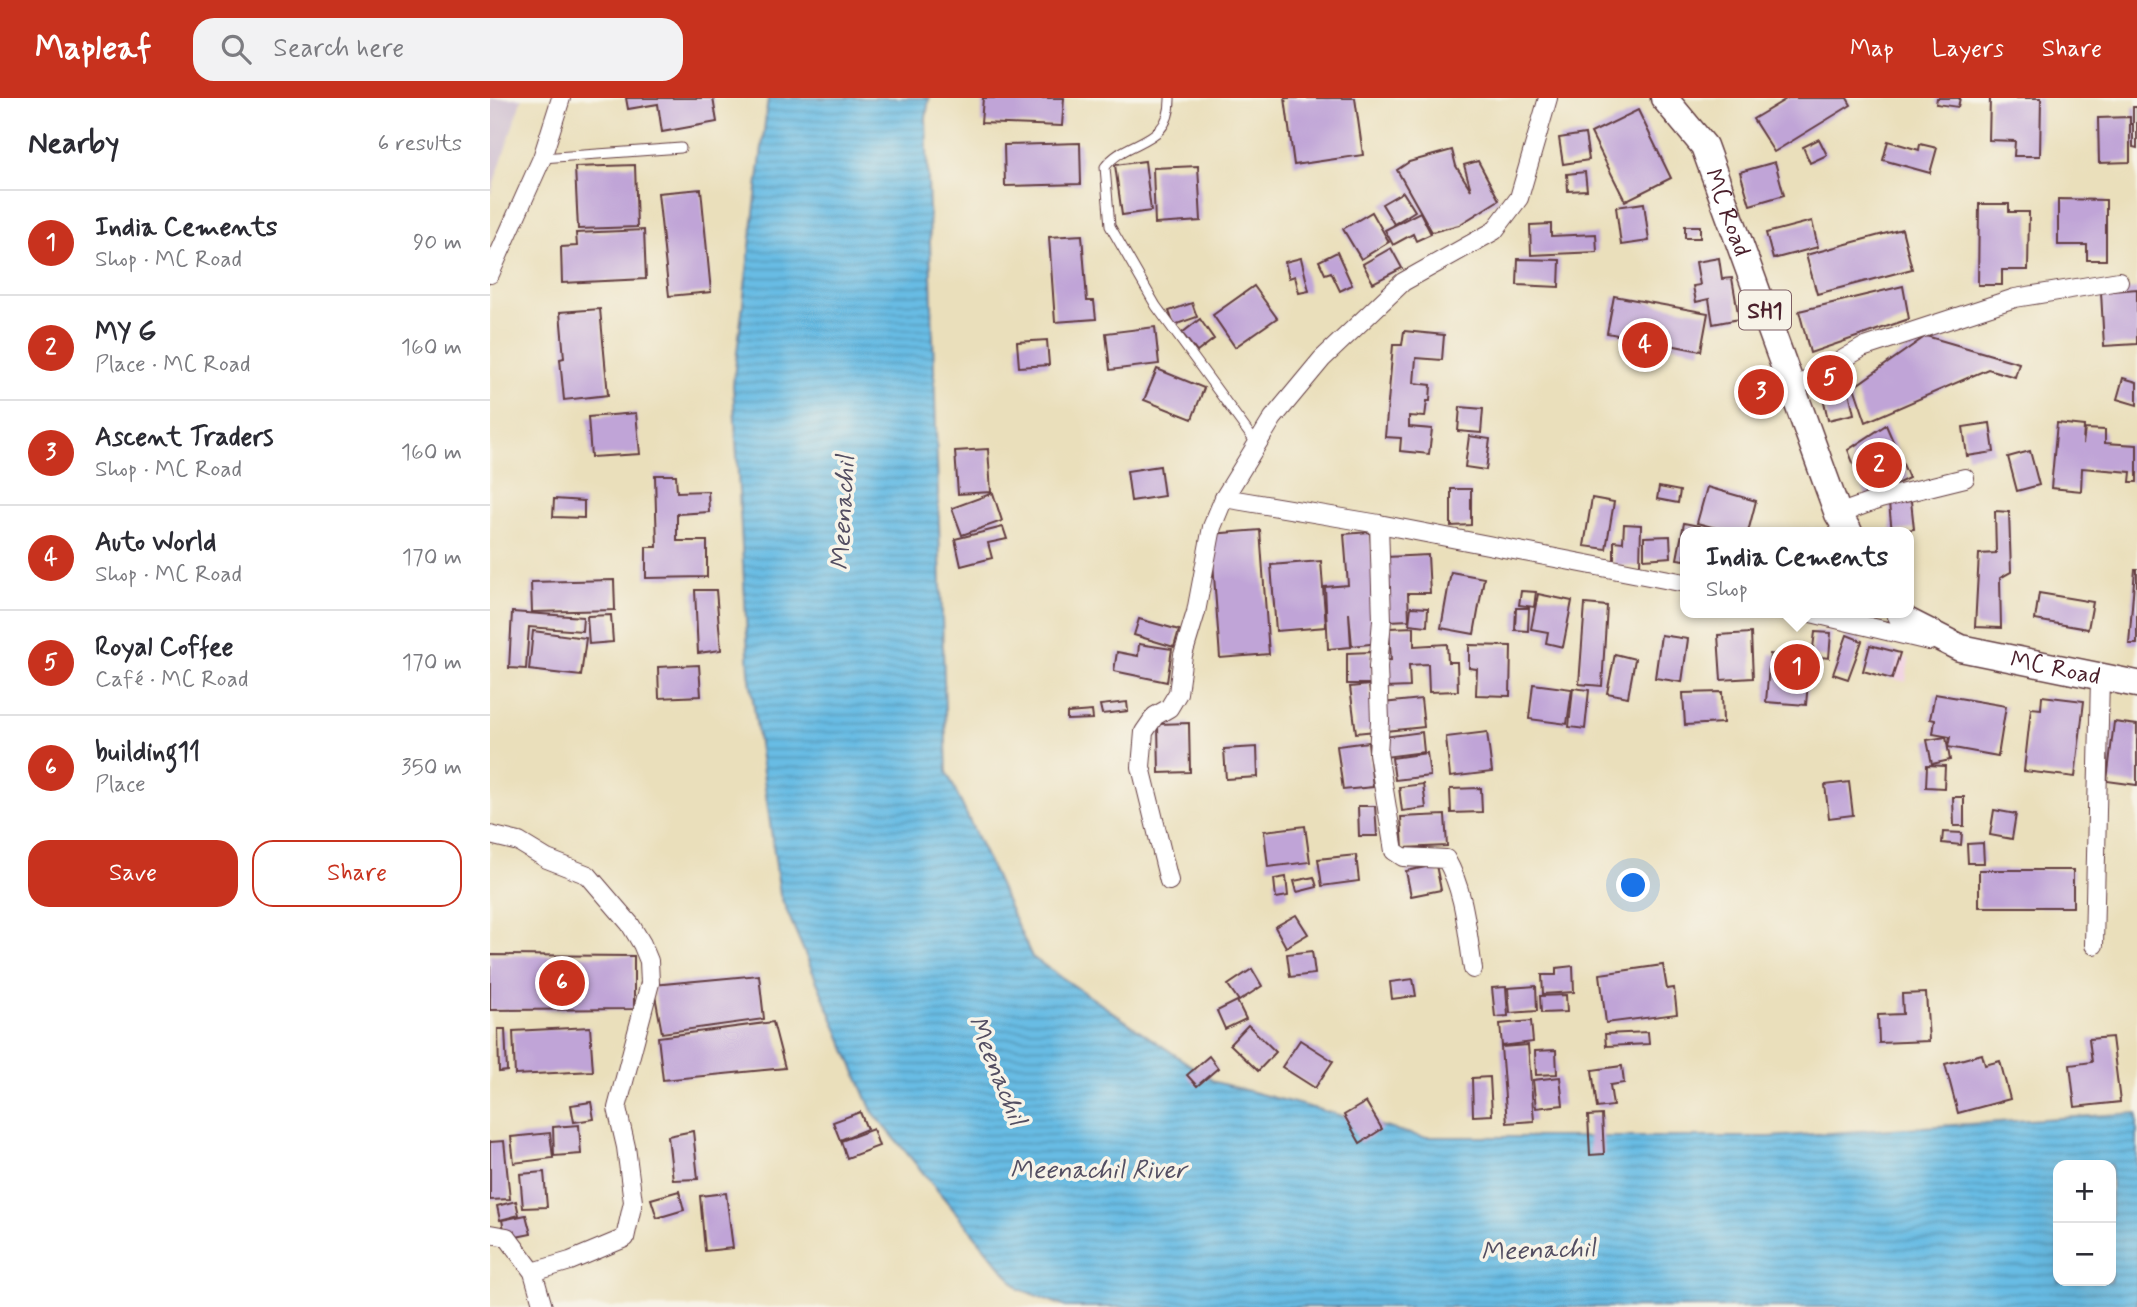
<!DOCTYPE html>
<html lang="en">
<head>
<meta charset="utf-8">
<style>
  :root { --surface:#fff; --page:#f2f2f3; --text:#2b2b33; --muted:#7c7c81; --line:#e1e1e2; --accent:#c8321e }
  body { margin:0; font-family:Mynerve,sans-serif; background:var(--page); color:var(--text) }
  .controls { position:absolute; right:21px; bottom:21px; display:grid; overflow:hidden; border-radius:14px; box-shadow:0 7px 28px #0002 }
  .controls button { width:63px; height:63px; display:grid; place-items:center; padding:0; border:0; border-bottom:2px solid var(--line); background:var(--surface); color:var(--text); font:35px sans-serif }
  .you { position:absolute; left:1144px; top:788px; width:24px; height:24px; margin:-18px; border:5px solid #fff; border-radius:50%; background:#1a73e8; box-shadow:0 0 0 10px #1a73e833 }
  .badge { display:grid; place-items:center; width:46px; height:46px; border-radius:50%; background:var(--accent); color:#fff; font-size:23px; font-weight:700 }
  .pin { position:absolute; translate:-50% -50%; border:4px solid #fff; box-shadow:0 2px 7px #0006 }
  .popup { position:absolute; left:1190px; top:429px; width:234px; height:91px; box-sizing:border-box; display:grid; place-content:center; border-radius:14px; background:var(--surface); filter:drop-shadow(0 2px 5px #0005); font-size:23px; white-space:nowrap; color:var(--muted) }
  .popup b { font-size:26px; color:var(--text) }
  .popup::after { content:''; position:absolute; left:50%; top:100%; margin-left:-14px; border:14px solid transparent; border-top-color:var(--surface) }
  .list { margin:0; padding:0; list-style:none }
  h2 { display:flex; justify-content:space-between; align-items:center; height:91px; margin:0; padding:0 28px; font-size:30px }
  h2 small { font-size:23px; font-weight:400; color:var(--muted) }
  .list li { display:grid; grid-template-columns:46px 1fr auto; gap:21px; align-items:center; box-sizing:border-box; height:105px; padding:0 28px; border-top:2px solid var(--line) }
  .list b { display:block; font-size:26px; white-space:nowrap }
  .list p { margin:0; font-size:23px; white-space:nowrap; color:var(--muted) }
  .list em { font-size:23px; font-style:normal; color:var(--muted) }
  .actions { display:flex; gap:14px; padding:21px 28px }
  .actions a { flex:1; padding:16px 0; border:2px solid var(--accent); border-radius:21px; text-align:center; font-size:24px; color:var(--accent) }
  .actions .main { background:var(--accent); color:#fff }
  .icon { flex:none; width:38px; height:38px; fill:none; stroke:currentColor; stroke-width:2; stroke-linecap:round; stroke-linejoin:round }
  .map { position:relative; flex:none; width:1647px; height:1209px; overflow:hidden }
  header { display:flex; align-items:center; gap:42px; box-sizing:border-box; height:98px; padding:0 35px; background:var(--accent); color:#fff }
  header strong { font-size:33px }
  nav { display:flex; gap:38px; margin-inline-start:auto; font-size:24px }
  .search { width:490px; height:63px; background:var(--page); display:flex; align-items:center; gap:18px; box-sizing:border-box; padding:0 24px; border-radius:21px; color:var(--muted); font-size:26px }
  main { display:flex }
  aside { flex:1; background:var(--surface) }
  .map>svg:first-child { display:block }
  .built { fill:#f1d0e2 }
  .industrial { fill:#cebed0 }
  .water { fill:url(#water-rules); stroke:#586e88; stroke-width:2; fill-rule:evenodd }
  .building { fill:#c0a4d7 }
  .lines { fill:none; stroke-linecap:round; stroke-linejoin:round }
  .lane-casing { stroke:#623c41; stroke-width:11 }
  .street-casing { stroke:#623c41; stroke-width:20 }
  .primary-casing { stroke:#623c41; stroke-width:29 }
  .lane { stroke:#fff; stroke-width:9 }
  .street { stroke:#fff; stroke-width:18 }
  .primary { stroke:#fff; stroke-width:26 }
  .labels { text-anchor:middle; stroke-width:7; stroke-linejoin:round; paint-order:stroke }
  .shield { fill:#f7f3e8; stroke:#7e5f64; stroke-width:2 }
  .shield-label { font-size:23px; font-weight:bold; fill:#4a1f2b }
  .street-label { font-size:24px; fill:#4a1f2b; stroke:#f7f3e8 }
  .water-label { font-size:26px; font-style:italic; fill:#534e62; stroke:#f7f3e8 }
</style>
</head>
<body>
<header>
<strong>Mapleaf</strong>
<div class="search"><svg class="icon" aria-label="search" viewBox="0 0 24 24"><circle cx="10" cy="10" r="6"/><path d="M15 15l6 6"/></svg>Search here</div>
<nav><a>Map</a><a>Layers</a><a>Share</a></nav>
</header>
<main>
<aside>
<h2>Nearby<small>6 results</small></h2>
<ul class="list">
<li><span class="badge">1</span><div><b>India Cements</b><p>Shop · MC Road</p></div><em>90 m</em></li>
<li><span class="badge">2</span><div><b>MY G</b><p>Place · MC Road</p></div><em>160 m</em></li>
<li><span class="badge">3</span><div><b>Ascent Traders</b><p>Shop · MC Road</p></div><em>160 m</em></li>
<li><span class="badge">4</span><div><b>Auto World</b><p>Shop · MC Road</p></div><em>170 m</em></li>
<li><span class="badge">5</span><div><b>Royal Coffee</b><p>Café · MC Road</p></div><em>170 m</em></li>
<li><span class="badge">6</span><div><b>building11</b><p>Place</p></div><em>350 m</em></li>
</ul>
<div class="actions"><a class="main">Save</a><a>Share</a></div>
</aside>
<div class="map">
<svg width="1647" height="1209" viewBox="0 0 1647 1209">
  <defs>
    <pattern id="water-rules" width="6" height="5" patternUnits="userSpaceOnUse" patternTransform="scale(1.75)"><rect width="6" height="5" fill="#67bce4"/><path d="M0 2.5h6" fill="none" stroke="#5798b9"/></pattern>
  </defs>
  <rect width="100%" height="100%" fill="#f7f3e8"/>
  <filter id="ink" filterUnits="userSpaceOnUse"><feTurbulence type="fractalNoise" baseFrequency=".0143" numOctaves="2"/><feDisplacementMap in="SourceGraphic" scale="14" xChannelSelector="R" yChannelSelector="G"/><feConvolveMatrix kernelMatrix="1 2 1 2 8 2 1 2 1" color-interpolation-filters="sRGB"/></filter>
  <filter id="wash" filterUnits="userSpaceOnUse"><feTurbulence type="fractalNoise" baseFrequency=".00686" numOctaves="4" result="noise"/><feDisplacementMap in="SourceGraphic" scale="28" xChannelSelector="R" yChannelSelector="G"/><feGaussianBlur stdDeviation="1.57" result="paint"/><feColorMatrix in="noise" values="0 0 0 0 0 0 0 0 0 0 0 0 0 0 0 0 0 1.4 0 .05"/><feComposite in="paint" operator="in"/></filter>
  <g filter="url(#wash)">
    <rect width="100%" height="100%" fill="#eadfbb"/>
    <path class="built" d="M1382 552 1419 561 1416 584 1378 574Z"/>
    <path class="industrial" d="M0 0H32L0 98Z"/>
    <path class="water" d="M278 0H439L436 20 457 674 542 859 725 984 932 1039H1280L1647 1015V1209H576L529 1191 382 1013 290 797 259 574 243 287ZM1568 1067H1621V1183H1568Z"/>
    <g id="blocks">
      <g class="building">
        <path d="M136 0H223L227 24 172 34 168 6 138 11Z"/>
        <path d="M493 0H574L572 28 491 25Z"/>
        <path d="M795 0H865L873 57 804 67Z"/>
        <path d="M1298 0H1357L1361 7 1284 54 1263 21Z"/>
        <path d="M1447 0H1470L1468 9 1446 6Z"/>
        <path d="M1500 0H1551L1550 58H1524L1525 43 1499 42Z"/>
        <path d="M1643 9H1647V50L1643 49Z"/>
        <path d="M1148 12 1181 80 1135 103 1101 35Z"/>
        <path d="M1640 19V64L1609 65 1608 20Z"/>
        <path d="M1095 36 1099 62 1073 66 1069 40Z"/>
        <path d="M1329 41 1337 57 1320 65 1313 49Z"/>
        <path d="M1398 43 1429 52 1430 46 1447 50 1440 75 1393 62Z"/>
        <path d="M590 45 591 86 515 88 514 47Z"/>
        <path d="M962 52 966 68 981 92 974 67 988 63 1009 102 969 127 942 134 907 72 919 64Z"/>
        <path d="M655 63 661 113 632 117 625 67Z"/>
        <path d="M1285 64 1294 97 1260 107 1250 74Z"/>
        <path d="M145 67 147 129 88 131 85 69Z"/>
        <path d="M708 68 711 123 665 126 663 70Z"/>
        <path d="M1095 74 1097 92 1078 93 1077 76Z"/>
        <path d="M211 91 221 194 179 198 168 95Z"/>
        <path d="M913 94 925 113 904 126 892 106Z"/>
        <path d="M1568 101 1616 102V162H1597V147H1568Z"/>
        <path d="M1154 105 1159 143 1131 147 1126 109Z"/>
        <path d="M1489 106H1519V114H1539L1538 172H1512V187H1488Z"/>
        <path d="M882 114 899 144 871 161 853 131Z"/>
        <path d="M930 114 941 136 926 143 923 136 903 147 895 132Z"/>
        <path d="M1322 123 1328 149 1283 161 1276 135Z"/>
        <path d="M1061 126V138L1106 136 1107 154 1041 157 1040 127Z"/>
        <rect x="1195" y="128" width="15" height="12"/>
        <path d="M1412 131 1422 171 1327 196 1316 157Z"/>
        <path d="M154 132 156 181 72 185 71 149 87 148 86 135Z"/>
        <path d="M592 137 597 203H604L606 221 565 224 559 139Z"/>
        <path d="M901 150 912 170 883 185 873 166Z"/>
        <path d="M847 154 862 187 850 193 841 174 835 176 829 163Z"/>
        <path d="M811 160 819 193 809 195 805 178 799 180 795 164Z"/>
        <path d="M1229 160 1232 181 1242 180 1249 221 1223 226 1219 201 1206 204 1203 188 1210 187 1206 164Z"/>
        <path d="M1028 161 1070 162 1069 189 1027 187Z"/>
        <path d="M764 188 787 220 745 249 723 217Z"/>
        <path d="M1413 188 1419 221 1320 255 1309 213Z"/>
        <path d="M1647 191V246L1614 248 1611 194Z"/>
        <path d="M1124 198 1218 215 1211 253 1117 235Z"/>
        <path d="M702 205 707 219 684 227 679 213Z"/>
        <path d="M110 211 118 297 74 302 70 261 74 260 70 214Z"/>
        <path d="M710 221 724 241 707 254 692 235Z"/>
        <path d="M665 229 669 266 620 272 616 235Z"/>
        <path d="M914 233 954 237 952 262 926 260 924 285 941 287 940 303H937L935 319 919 318V329L942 331 939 356 910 353 911 340 895 339 903 247H912Z"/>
        <path d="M1436 238 1529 265 1525 279 1498 271 1376 324 1364 289Z"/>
        <path d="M557 242 559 267 529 269 527 244Z"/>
        <path d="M667 271 714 290 702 321 654 302Z"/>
        <path d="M1277 280 1280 306 1265 308 1262 282Z"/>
        <path d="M1356 280 1364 316 1338 322 1330 285Z"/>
        <path d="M1633 280 1647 284V307L1627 301Z"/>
        <path d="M1261 285 1263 307 1253 308 1251 286Z"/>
        <path d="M970 309 993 311 991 335 968 333Z"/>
        <path d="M146 315 150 356 101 359 98 319Z"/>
        <path d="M1500 325 1504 354 1477 358 1473 329Z"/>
        <path d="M1567 325 1594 328 1593 346 1595 331 1615 332V345L1647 347V384H1640L1641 374 1592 370 1591 393 1561 390Z"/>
        <path d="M1396 327 1419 380 1377 400 1358 352Z"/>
        <path d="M979 338 1000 341 996 372 975 369Z"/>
        <path d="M498 351 501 394 468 396 465 353Z"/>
        <path d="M1540 353 1549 387 1527 393 1518 359Z"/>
        <path d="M670 368 674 398 641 403 637 373Z"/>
        <path d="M165 377H186L187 394 218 393 219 414 187 416V443H217V479L156 480V449H167Z"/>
        <path d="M1169 389 1190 393 1188 405 1167 401Z"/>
        <path d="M1217 389 1266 403 1258 434H1241L1207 425Z"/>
        <path d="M961 391H981V427L961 428Z"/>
        <path d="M503 395 512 423 472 437 462 410Z"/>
        <path d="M1102 400 1124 404 1116 451 1094 448Z"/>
        <path d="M64 401 94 403V420L63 419Z"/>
        <path d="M1421 403 1424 431 1402 434 1399 406Z"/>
        <path d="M1505 413 1519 414 1521 474 1510 480 1511 530 1485 529 1489 456 1506 455Z"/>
        <path d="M1194 425 1209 428 1208 434H1195V462L1187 461Z"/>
        <path d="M1134 426 1151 427 1150 468 1124 467V443L1133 444Z"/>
        <path d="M513 429 517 441 498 445 502 460 471 468 465 441Z"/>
        <path d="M770 432 779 556 730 560 721 436Z"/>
        <path d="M880 434 889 545 862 548 859 515 861 549 838 551 835 489 858 487 854 436Z"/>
        <path d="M1180 438 1181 459 1154 461V439Z"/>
        <path d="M938 457 940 495H918L919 522 899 523 896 459Z"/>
        <path d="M831 463 836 529 786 533 781 467Z"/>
        <path d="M1645 471H1647V546H1639Z"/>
        <path d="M961 474 994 480 984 536 951 530Z"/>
        <path d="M124 482 125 512 42 514 41 484Z"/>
        <path d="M205 492H226L231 552 208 555Z"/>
        <path d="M1031 493 1046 494 1044 509 1029 507Z"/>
        <path d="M1549 495 1603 504 1598 531 1545 522Z"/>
        <path d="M1048 496 1082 503 1073 549 1056 545 1058 534 1041 531Z"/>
        <path d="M1095 506 1117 508 1112 588 1089 586Z"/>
        <path d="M921 509 938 510 937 528 919 526Z"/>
        <path d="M1026 510H1039L1038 533 1025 532Z"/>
        <path d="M22 514 93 519 92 533 39 529 36 571 19 570Z"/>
        <path d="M121 517 123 544 99 546 97 518Z"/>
        <path d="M649 521 689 532 684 549 644 537Z"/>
        <path d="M924 529V548L957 546 958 564H967L968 593 939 594 938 566 919 567 920 589 893 590 891 563 901 562 899 530Z"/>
        <path d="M43 533 96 540 91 578 39 572Z"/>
        <path d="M1325 534 1341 535 1339 560 1322 558Z"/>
        <path d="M1261 535 1263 580 1231 582 1228 537Z"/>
        <path d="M1171 537 1198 541 1192 584 1165 580Z"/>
        <path d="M1357 537 1372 543 1358 581 1343 576Z"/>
        <path d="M649 546 682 551 677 584 624 573 627 554 648 558Z"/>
        <path d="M979 547 1021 548 1020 598 986 597 987 571 979 570Z"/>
        <path d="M1380 547 1410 555 1402 581 1373 573Z"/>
        <path d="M881 554 882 586H857V555Z"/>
        <path d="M1125 556 1145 561 1138 599 1117 595Z"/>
        <path d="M1280 556 1320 561 1316 607 1276 604Z"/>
        <path d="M209 567 211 598 169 600 168 569Z"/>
        <path d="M1043 586 1082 591 1077 626 1039 621Z"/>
        <path d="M879 587 885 633 866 635 860 589Z"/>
        <path d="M1083 590 1099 592 1095 631 1079 629Z"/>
        <path d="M1232 594 1233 625 1195 627 1193 595Z"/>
        <path d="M1445 596 1516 608 1508 658 1458 649 1460 639 1443 636 1445 622 1440 621Z"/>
        <path d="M1552 598 1594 603 1585 679 1534 673 1541 610 1551 611Z"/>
        <path d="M931 601 934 629 896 633 893 605Z"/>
        <path d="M637 604 638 613 612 616 610 607Z"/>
        <path d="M602 613 603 621 577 622V615Z"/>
        <path d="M1624 624 1647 627V687L1617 683Z"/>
        <path d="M699 625 700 674 669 675 668 626Z"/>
        <path d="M932 634 934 654 895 659 893 639Z"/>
        <path d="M997 634 1002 674 960 679 956 639Z"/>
        <path d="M1456 639 1460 662 1442 666 1437 642Z"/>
        <path d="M878 644 883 689 853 692 847 648Z"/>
        <path d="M767 649 768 679 736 681 734 651Z"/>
        <path d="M937 655 940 678 905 682 902 660Z"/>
        <path d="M1437 667 1455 668 1454 690 1436 689Z"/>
        <path d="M1359 684 1363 717 1339 720 1335 687Z"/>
        <path d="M933 686 936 710 912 713 909 689Z"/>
        <path d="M991 690 992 714 961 715 960 691Z"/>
        <path d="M1463 699H1474V728H1464Z"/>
        <path d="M868 708H885L887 738H869Z"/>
        <path d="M1504 712 1526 716 1522 741 1500 737Z"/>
        <path d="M955 717 957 748 913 750 911 719Z"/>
        <path d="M815 728 820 764 778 769 774 733Z"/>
        <path d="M1453 734 1472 735 1471 747 1452 745Z"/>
        <path d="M1493 745 1494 765H1478L1477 746Z"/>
        <path d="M866 757 869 783 832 788 828 761Z"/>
        <path d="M946 767 951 792 921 798 916 773Z"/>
        <rect x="1489" y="772" width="94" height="37"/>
        <path d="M796 779 798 798 786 800 784 781Z"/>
        <path d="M824 779 827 789 807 794 804 783Z"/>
        <path d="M806 817 818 836 796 849 785 829Z"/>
        <path d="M822 853 825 876 800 879 797 856Z"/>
        <path d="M0 857 144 858V911L0 912Z"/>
        <path d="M1173 867 1177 891 1184 890 1187 916 1116 925 1110 876Z"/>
        <path d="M1083 868 1084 894 1053 896 1052 877H1066V870Z"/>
        <path d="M762 871 772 888 749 903 738 887Z"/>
        <path d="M269 877 274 921 172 935 163 887Z"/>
        <path d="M923 881 926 898 902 901 900 884Z"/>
        <path d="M1046 888 1047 913 1020 915 1018 890Z"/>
        <path d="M1016 889 1018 918 1005 919 1002 890Z"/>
        <path d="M1436 895 1439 943 1389 945 1388 917 1413 916 1412 896Z"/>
        <path d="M1076 897 1077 914 1051 915 1050 898Z"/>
        <path d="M747 903 756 921 735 931 727 913Z"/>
        <path d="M1041 923 1043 944 1012 948 1010 926Z"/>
        <path d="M283 924 295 970 173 982 168 939Z"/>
        <path d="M758 927 786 954 768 973 740 946Z"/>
        <path d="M100 929 103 973 25 977 23 933Z"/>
        <path d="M8 931H15L17 973 9 974Z"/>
        <path d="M1158 934 1159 946 1116 948 1115 936Z"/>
        <path d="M1622 939 1630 1004 1585 1009 1580 967 1602 964 1599 941Z"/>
        <path d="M810 942 843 963 825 990 792 969Z"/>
        <path d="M1038 947 1044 1023 1017 1025 1011 949Z"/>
        <path d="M1066 952 1067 976 1046 977 1045 953Z"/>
        <path d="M1492 956 1495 967 1510 963 1520 1001 1468 1015 1455 966Z"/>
        <path d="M719 958 728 970 707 988 697 977Z"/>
        <path d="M1132 968 1134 985 1120 987 1123 1008 1107 1010 1102 972Z"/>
        <path d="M1000 979 1002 1017 983 1018 982 980Z"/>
        <path d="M1070 979 1073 1007 1046 1010 1043 982Z"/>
        <path d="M101 1004 104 1021 84 1024 81 1007Z"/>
        <path d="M876 1004 892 1031 870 1045 854 1017Z"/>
        <path d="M370 1014 377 1031 350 1042 343 1024Z"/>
        <path d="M1112 1017 1114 1056 1100 1057 1098 1018Z"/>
        <path d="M89 1027 91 1056 64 1058 63 1029Z"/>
        <path d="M383 1031 389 1048 357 1060 351 1043Z"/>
        <path d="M203 1033 208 1081 183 1082 178 1038Z"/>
        <path d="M60 1035 63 1060 24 1065 21 1039Z"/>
        <path d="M14 1043 20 1101 0 1102V1044Z"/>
        <path d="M54 1074 57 1109 33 1110 30 1076Z"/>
        <path d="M189 1093 194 1112 167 1120 161 1101Z"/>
        <path d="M236 1095 243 1150 215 1153 210 1098Z"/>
        <path d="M26 1103 29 1117 10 1122 7 1108Z"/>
        <path d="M36 1117 41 1136 16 1141 12 1122Z"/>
      </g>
    </g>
  </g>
  <g filter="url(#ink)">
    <use href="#blocks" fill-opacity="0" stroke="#623c41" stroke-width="2"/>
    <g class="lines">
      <defs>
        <g id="lane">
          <path d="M680 0C681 49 637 39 615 69L620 128 666 208 766 345"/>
          <path d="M52 60 191 50"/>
        </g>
        <g id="street">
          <path d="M0 176 52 60 71 0"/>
          <path d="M1304 290 1372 250 1525 200 1629 183"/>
          <path d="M734 400 889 426 1195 485"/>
          <path d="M1348 416 1390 401 1475 380"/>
          <path d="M889 426 892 522 888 569 890 623 888 655 904 753 913 759 956 761C975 794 977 834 983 871"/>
          <path d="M1321 515 1439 543"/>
          <path d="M0 737 29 744 57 761 98 777 140 826 152 846 159 863 160 885 127 1010 136 1049 143 1104 135 1140 80 1163 43 1174"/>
          <path d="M679 783 651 669 654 634 665 618 679 610 688 595 693 557 706 514 722 429 734 400 783 320 832 261 913 184 1004 133 1029 100 1058 0"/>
          <path d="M1604 847 1610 579"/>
          <path d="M0 1136 17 1139 43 1174 53 1209"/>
        </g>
        <g id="primary">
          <path id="s1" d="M1174 0 1214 48 1348 416 1359 434"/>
          <path id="s2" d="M1410 515 1413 521 1470 550 1647 586"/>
        </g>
      </defs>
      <use href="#lane" class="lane-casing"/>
      <use href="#street" class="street-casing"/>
      <use href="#primary" class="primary-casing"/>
      <use href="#lane" class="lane"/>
      <use href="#street" class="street"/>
      <use href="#primary" class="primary"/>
    </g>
  </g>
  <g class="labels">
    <rect class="shield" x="1249" y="192.5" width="52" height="39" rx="5"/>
    <g class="shield-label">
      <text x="1275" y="220">SH1</text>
    </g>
    <g class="street-label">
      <text dy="8" stroke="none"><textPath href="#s1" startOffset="133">MC Road</textPath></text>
      <text dy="8" stroke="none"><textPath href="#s2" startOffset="168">MC Road</textPath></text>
    </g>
    <g class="water-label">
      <text transform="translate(352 415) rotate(-87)" y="9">Meenachil</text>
      <text transform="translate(508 972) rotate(68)" y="9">Meenachil</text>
      <text x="608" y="1080">Meenachil River</text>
      <text transform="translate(1048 1151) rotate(-2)" y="9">Meenachil</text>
    </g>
  </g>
</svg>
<div class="controls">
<button>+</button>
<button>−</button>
</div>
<div class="you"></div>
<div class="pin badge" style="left:1307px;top:569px">1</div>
<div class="popup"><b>India Cements</b>Shop</div>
<div class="pin badge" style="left:1389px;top:367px">2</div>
<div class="pin badge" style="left:1271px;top:294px">3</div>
<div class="pin badge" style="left:1155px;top:247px">4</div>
<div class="pin badge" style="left:1340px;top:280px">5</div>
<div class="pin badge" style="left:72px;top:885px">6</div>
</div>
</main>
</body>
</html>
